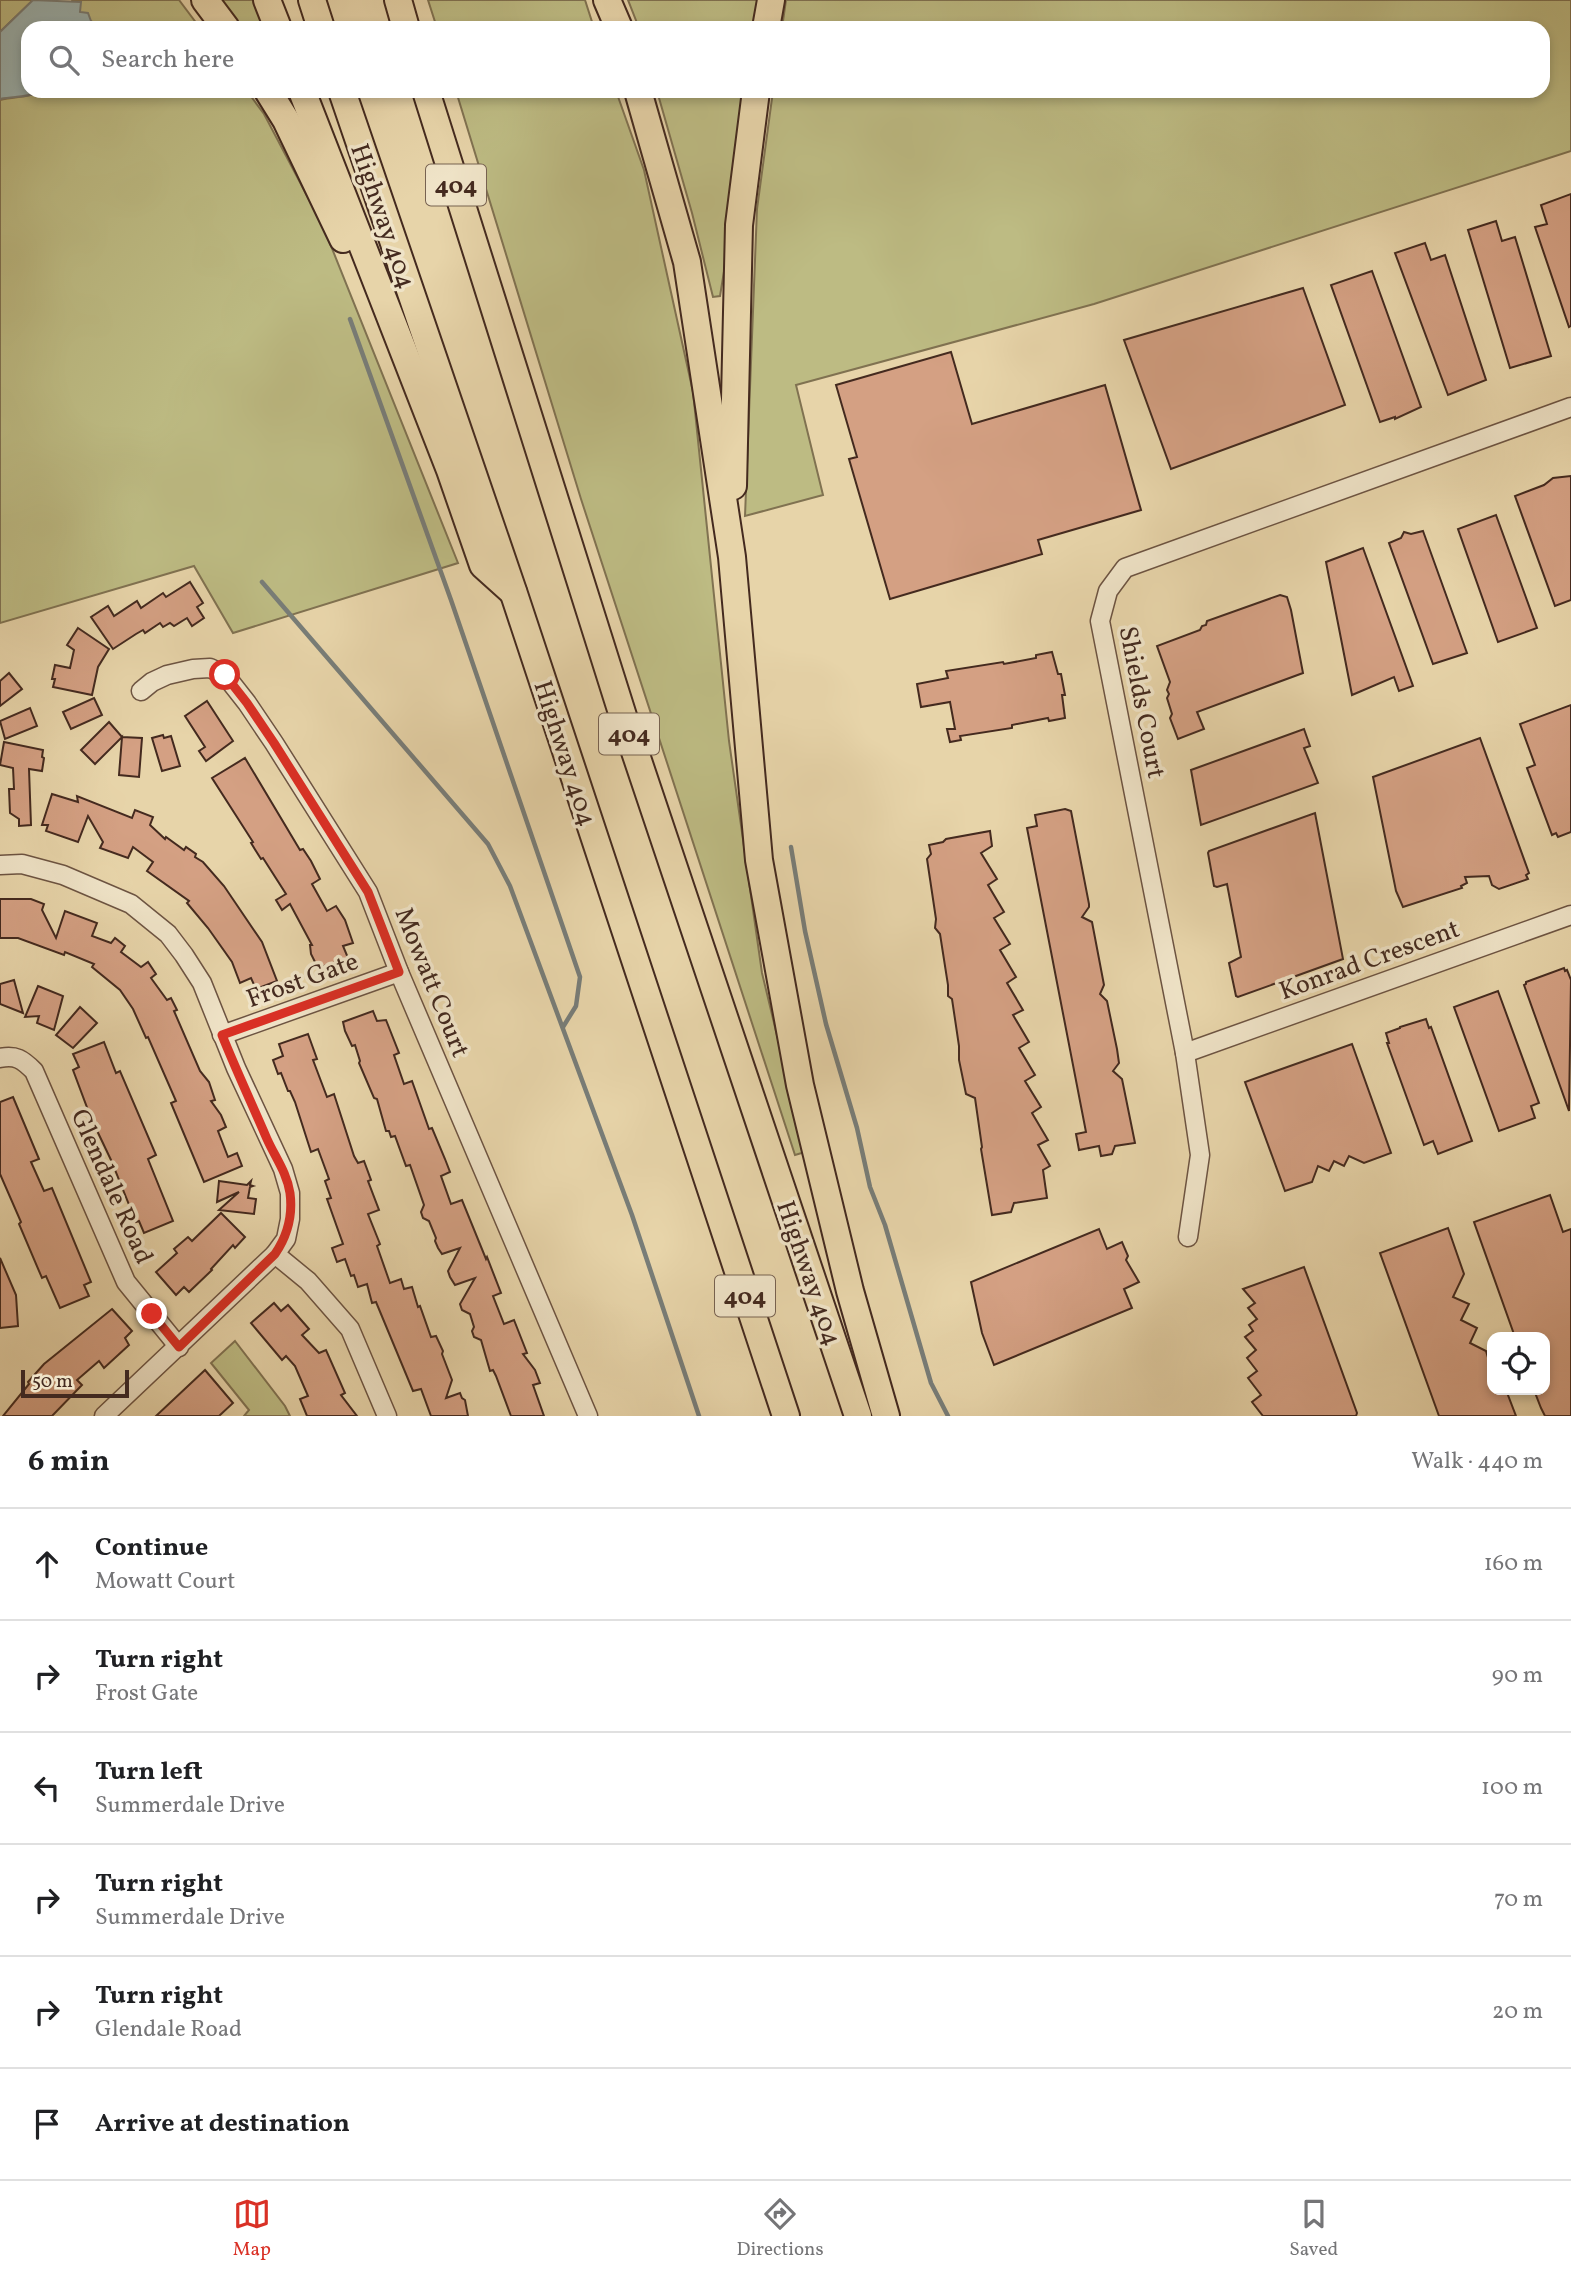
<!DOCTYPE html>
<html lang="en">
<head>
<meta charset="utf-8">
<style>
  :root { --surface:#fff; --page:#f2f2f2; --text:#202124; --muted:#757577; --line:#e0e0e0; --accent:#d93025 }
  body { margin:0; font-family:Vollkorn,serif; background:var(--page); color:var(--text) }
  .controls { position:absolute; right:21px; bottom:21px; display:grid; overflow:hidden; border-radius:14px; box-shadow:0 4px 10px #0003 }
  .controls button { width:63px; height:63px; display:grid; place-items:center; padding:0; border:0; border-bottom:2px solid var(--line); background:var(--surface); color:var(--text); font:35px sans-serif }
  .scale { position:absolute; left:21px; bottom:18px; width:108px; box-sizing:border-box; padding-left:7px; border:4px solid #442a1f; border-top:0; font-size:19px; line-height:24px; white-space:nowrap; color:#442a1f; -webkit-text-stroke:5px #efe3c7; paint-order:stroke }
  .stop { position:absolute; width:21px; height:21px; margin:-16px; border:5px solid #d93025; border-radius:50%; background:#fff }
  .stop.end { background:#d93025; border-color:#fff; box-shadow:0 2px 7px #0008 }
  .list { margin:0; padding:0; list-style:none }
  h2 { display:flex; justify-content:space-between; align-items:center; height:91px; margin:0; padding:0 28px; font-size:30px }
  h2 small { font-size:23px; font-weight:400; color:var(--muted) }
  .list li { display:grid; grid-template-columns:46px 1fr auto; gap:21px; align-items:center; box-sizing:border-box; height:112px; padding:0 28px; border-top:2px solid var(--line) }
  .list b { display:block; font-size:26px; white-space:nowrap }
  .list p { margin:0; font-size:23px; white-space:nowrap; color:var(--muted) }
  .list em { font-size:23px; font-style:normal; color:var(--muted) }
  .icon { flex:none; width:38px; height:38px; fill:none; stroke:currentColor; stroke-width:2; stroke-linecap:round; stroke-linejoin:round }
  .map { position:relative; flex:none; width:1571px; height:1416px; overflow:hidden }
  .search { position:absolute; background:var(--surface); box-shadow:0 4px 10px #0003; left:21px; right:21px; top:21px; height:77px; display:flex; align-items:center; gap:18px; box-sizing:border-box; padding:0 24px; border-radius:21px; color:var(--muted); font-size:26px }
  .sheet { height:763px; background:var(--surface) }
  nav { display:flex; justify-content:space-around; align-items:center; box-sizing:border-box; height:98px; border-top:2px solid var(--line); background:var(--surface); font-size:19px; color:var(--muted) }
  nav a { display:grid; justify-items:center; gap:4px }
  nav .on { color:var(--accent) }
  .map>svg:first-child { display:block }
  .green { fill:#bdbb83; stroke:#807251; stroke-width:2 }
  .water { fill:#9bb5b4; stroke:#787d78; stroke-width:2 }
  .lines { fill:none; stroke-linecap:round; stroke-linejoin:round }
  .stream { stroke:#787d78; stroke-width:4.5 }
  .building { fill:#d4a083; stroke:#442a1f; stroke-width:2 }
  .minor-casing { stroke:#6d5442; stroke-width:21 }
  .highway-casing { stroke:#442a1f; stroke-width:30 }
  .minor { stroke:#efe3c7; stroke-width:18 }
  .highway { stroke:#e7d4a9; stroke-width:26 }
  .route { stroke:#d93025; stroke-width:9 }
  .labels { text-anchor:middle; stroke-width:7; stroke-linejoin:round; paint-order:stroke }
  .shield { fill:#efe3c7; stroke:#776251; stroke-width:2 }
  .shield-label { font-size:24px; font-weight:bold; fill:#442a1f }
  .street-label { font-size:26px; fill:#442a1f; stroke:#efe3c7 }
</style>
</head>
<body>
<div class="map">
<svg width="1571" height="1416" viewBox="0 0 1571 1416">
  <rect width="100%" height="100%" fill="#e7d4a9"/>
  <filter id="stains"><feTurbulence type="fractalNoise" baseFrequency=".00286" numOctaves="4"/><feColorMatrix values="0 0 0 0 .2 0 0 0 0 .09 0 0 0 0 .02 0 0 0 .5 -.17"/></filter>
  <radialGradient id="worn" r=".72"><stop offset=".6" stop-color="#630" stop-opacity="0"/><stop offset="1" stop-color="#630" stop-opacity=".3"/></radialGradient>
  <g class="green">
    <path d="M0 0H33L0 32Z"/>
    <path d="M72 0H179L200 28H100L79 12Z"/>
    <path d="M217 0H254L265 28H238Z"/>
    <path d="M428 0H585L594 28H437Z"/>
    <path d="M628 0H758L753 28H639Z"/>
    <path d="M786 0H1571V151L1094 304 796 385 823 495 745 516 757 209 773 91H1543V28H782Z"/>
    <path d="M42 91H247L264 114 323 226 458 563 233 633 194 566 0 623V100C16 96 27 98 42 91Z"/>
    <path d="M456 91H616L644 170 693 392 729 741 762 973 805 1152 795 1155 581 499Z"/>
    <path d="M657 91H743L726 259 720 296 713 297 692 213Z"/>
    <path d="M235 1341 285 1406 290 1416H244L249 1410 211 1363Z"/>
  </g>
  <path class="water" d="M33 0 81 2 80 12 88 13 91 21 100 28H28V91H42C27 98 16 96 0 99V32Z"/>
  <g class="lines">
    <g class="stream">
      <path d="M350 319 451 600 580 977 576 1006 563 1027"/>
      <path d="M262 582 488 844 510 886 632 1215 699 1416"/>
      <path d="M791 847 805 931 826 1024 857 1128 870 1187 885 1225 931 1383 948 1416"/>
    </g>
  </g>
  <g class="building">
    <path d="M1571 194V326L1569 327 1535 227 1547 224 1541 205Z"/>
    <path d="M1496 221 1502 241 1515 237 1551 356 1510 368 1468 230Z"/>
    <path d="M1425 243 1431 260 1445 255 1486 380 1448 395 1395 253Z"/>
    <path d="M1372 271 1421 407 1395 419V417L1380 422 1331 285Z"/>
    <path d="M1303 288 1345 405 1171 469 1124 340Z"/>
    <path d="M951 352 972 424 1105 385 1141 510 1038 540 1042 554 890 599 849 459 857 457 836 385Z"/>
    <path d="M1571 476V600L1555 606 1515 496 1544 485 1553 478Z"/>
    <path d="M1496 515 1537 628 1498 642 1458 529Z"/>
    <path d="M1423 531 1467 653 1433 664 1389 543 1401 538 1404 532 1411 534Z"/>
    <path d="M1363 548 1413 686 1399 691 1394 677 1352 695 1326 562Z"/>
    <path d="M190 582 203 603 197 607 204 618 192 626 187 618 174 626 170 623 163 627 160 623 145 633 143 630 136 634 113 649 91 617 108 606 114 616 137 601 141 608 163 593 166 597Z"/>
    <path d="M1280 595 1287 597 1291 610 1303 673 1197 712 1204 729 1178 739 1170 718 1172 714 1167 698 1169 694 1167 690 1170 682 1157 646 1200 630 1202 626 1206 625 1207 621Z"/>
    <path d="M78 628 109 649 98 667 92 695 53 687 55 679H52L55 665 70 668 74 650 67 645Z"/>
    <path d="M1052 652 1058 674H1061L1065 695H1062L1065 718 1049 721 1048 718 1012 725V728L960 736 961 740 950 742 947 729H955L950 702 921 707 917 684 948 678 946 671 1003 662 1004 664 1036 658V655Z"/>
    <path d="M9 673 22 689 0 706V681Z"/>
    <path d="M94 698 102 715 71 729 63 712Z"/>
    <path d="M207 701 233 741 206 761 199 751 205 747 185 716Z"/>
    <path d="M1571 705V832L1558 837 1556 833 1552 835 1527 768 1535 765 1520 724Z"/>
    <path d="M30 708 37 726 5 739 0 721Z"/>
    <path d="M109 722 122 737 142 738 139 777 119 775 122 737 95 764 81 750Z"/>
    <path d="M1304 729 1310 746 1304 748 1318 783 1201 825 1191 770Z"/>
    <path d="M163 735 164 738 171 736 180 766 162 771 152 738Z"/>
    <path d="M1480 738 1529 873 1526 875 1528 879 1499 889 1492 885 1489 876 1465 877 1467 883 1461 886 1462 888 1403 907 1396 891 1373 777Z"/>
    <path d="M4 742 43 750 42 757 44 758 42 771 29 769 31 825 19 826V819L10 813 9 789H14L13 768 0 765Z"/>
    <path d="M245 758 300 850 303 849 311 861 320 879 312 884 327 911 336 906 345 920 353 943 343 946 348 958 318 968 311 954 310 945H312L290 904 282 910 276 900 286 894 263 858 261 859 251 843 253 842 212 778Z"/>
    <path d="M52 794 78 802 77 796 132 818 135 810 153 817 150 825 165 839 166 837 184 850 186 847 196 854 195 857 203 862 224 886 262 942 277 981 256 989 251 978 240 983 232 962 208 928 187 903 189 901 147 871 153 862 133 847 128 858 100 848 103 842 88 816 78 842 46 831 48 825H42Z"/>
    <path d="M1065 809 1071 811 1089 904V907L1082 917 1092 922 1104 985 1100 994 1107 1001 1117 1049 1119 1063 1113 1071 1122 1079 1135 1143 1115 1146 1112 1154 1101 1156 1099 1146 1079 1150 1076 1134 1086 1132 1027 828 1037 826 1035 815Z"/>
    <path d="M1315 813 1343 959 1238 997 1236 996 1229 963 1241 957 1227 884 1217 887 1214 886 1208 853 1209 851Z"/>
    <path d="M990 831 992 846 981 853 997 879 988 885 1004 912 994 918 1010 944 1000 950 1016 977 1007 983 1023 1010 1013 1015 1029 1042 1019 1048 1035 1075 1025 1081 1041 1107 1032 1113 1048 1140 1038 1145 1050 1166 1043 1170 1047 1198 1014 1203 1011 1212 992 1215 981 1149 982 1147 975 1098 966 1094 959 1060V1046L952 999 948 996V985L940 934 935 928 936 919 927 859 931 854 929 845 943 842 946 839Z"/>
    <path d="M0 899H31L44 904 42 910 56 938 65 911 97 923 92 936 111 943 115 938 125 946 121 952 141 967 148 962 156 974 151 978 167 1000 171 998 177 1010 174 1011 200 1071 209 1082 215 1100 211 1101 221 1115 226 1127 218 1131 228 1157 237 1153 242 1166 204 1182 171 1103 176 1101 148 1037 146 1038 133 1009 120 990 92 967 94 964 65 952 64 955 18 938H0Z"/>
    <path d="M1564 968 1565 971 1567 970 1571 980 1569 1111 1524 985 1526 984V982Z"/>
    <path d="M14 980 23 1013 0 1004V984Z"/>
    <path d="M38 986 63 996 54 1030 37 1023 39 1016 25 1017Z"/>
    <path d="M1498 991 1539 1103 1531 1106 1535 1118 1499 1131 1454 1007Z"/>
    <path d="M80 1007 97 1023 73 1048 56 1035Z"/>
    <path d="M373 1011 377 1021 386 1020 399 1053 394 1055 404 1084 412 1081 429 1129 432 1128 445 1159 450 1172 441 1176 451 1204 462 1200 486 1259 487 1257 501 1293 493 1296 504 1324 514 1320 527 1353 523 1354 535 1370 540 1383 533 1385 544 1416H511L496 1376 493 1370 490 1371 481 1340 474 1337 472 1331 474 1327 470 1314 462 1310 460 1304 475 1278 455 1285 450 1277 448 1271 460 1248 442 1254 438 1248 435 1241 436 1238 429 1221 423 1218 421 1212 424 1205 410 1165 406 1166 395 1136 391 1137 389 1131H386L377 1099 374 1098 359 1063 360 1061 355 1045 352 1046 345 1031 343 1022Z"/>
    <path d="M1426 1019 1429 1028 1431 1027 1472 1141 1438 1154 1433 1141 1424 1145 1387 1043H1389L1386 1033 1400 1028V1027Z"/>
    <path d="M308 1034 317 1059 313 1060 327 1097 334 1094 354 1156 358 1163 364 1161 371 1180 368 1181 379 1210 368 1214 380 1244 377 1246 390 1283 401 1279 404 1289 412 1287 418 1307 420 1306 431 1337 436 1336 443 1351 442 1354 452 1380 446 1398 460 1393 462 1398 465 1400 468 1416H431L421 1389 413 1391 376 1302 372 1303 367 1284 358 1287 354 1275 351 1276 345 1259 337 1262 332 1248 343 1244 327 1199 331 1198 325 1181 329 1179 318 1149 311 1152 295 1102 290 1091H288L281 1073 278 1074 273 1060 283 1056 279 1044Z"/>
    <path d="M104 1042 116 1073 120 1071 156 1155 148 1159 173 1221 144 1233 139 1221 136 1222 111 1160 91 1118 73 1070 79 1067 73 1054Z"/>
    <path d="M1352 1044 1391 1153 1364 1163 1349 1156 1344 1166 1334 1161 1329 1171 1318 1166 1312 1182 1285 1191 1245 1082Z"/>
    <path d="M13 1097 39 1159 31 1162 44 1191 52 1188 91 1282 84 1285 89 1296 60 1308 46 1276 42 1278 19 1224 21 1222 0 1174V1102Z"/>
    <path d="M219 1181 247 1185 251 1181 250 1185 253 1186 250 1187 248 1198 256 1199 254 1214 219 1210 239 1192 217 1202Z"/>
    <path d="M1550 1195 1563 1232 1571 1229V1416H1545L1541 1408 1534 1390H1545V1337H1515L1474 1222Z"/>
    <path d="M221 1213 245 1237 235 1248 233 1245 211 1269 212 1270 189 1292 184 1287 176 1295 156 1272 177 1253 174 1249 188 1237 192 1241Z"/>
    <path d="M1448 1228 1464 1274 1453 1297 1469 1304 1461 1320 1477 1328 1470 1343 1486 1351 1489 1361 1492 1360V1390H1506L1516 1416H1439L1380 1253Z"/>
    <path d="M1099 1229 1107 1249 1122 1242 1128 1256 1126 1260 1139 1282 1124 1289 1132 1308 994 1365 982 1333 971 1282Z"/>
    <path d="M0 1258 16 1295 18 1326 0 1328Z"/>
    <path d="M1304 1267 1357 1413 1356 1416H1263L1252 1402 1261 1395 1248 1378 1257 1371 1247 1358 1256 1350 1245 1337 1253 1331 1249 1325 1257 1319 1248 1308 1255 1303 1243 1289Z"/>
    <path d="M274 1303 281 1311 288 1305 309 1329 302 1335 319 1353 326 1350 345 1393 341 1395 357 1416H307L300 1399 308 1396 295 1366 286 1356 282 1360 251 1323Z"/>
    <path d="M112 1309 132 1331 125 1338 129 1345 104 1368 99 1361 77 1380 82 1385 52 1416H3L29 1384 28 1382 44 1364Z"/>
    <path d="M205 1370 233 1403 219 1416H156Z"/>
  </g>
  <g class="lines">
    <defs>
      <g id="minor">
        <path d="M141 691 152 682 167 675 193 669 210 668 225 675 247 703 274 743 368 892 399 972 588 1416"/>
        <path d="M0 865 22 864 63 875 131 904 168 934 184 955 202 983 236 1068 283 1169 290 1193V1219L286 1239 275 1254 104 1416"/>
        <path d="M222 1035 399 972"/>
        <path d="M1185 1053 1571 915"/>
        <path d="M0 1058C16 1055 22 1059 34 1071L126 1282 179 1347"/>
        <path d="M1188 1237 1200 1155 1185 1053 1100 621 1108 591 1125 568 1571 407"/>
        <path d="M275 1254 308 1281 350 1329 387 1416"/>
      </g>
      <g id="highway">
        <path d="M205 0 226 28"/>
        <path d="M267 0 278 28"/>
        <path d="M312 0 321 28"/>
        <path d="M398 0 406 28"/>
        <path d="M607 0 619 28"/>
        <path d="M766 28 771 0"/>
        <path d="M268 91 286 120 343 239"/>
        <path d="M302 91 450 470 483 565 513 592"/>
        <path d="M342 91 514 594 786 1416"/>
        <path d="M426 91 623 716 858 1416"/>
        <path d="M638 91 687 262 732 557 759 860 800 1085 850 1291 886 1416"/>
        <path d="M733 486 739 225 756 91"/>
      </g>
    </defs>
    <use href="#minor" class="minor-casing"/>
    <use href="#highway" class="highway-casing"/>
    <use href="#minor" class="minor"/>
    <use href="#highway" class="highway"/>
  </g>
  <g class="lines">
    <path class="route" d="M152 1314 179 1347 275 1254C288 1235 293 1216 290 1193 287 1173 275 1157 267 1139 252 1104 236 1070 222 1035L399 972 368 892 274 743 247 703 225 675"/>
  </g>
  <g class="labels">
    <g class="shield">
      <rect x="426" y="164.5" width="60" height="41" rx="5"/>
      <rect x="599" y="713.5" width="60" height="41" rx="5"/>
      <rect x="715" y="1275.5" width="60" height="41" rx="5"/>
    </g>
    <g class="shield-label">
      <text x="456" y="193">404</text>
      <text x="629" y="742">404</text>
      <text x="745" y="1304">404</text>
    </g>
    <g class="street-label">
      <text transform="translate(384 216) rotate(71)" y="9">Highway 404</text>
      <text transform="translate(1143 702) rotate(79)" y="9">Shields Court</text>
      <text transform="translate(566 753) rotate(72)" y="9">Highway 404</text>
      <text transform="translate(1369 959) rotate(-20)" y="9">Konrad Crescent</text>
      <text transform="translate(302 979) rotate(-20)" y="9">Frost Gate</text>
      <text transform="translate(433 982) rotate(68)" y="9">Mowatt Court</text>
      <text transform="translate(113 1186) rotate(66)" y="9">Glendale Road</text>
      <text transform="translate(810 1273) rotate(71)" y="9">Highway 404</text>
    </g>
  </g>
  <rect width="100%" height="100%" filter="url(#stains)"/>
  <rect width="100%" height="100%" fill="url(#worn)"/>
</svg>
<div class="controls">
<button><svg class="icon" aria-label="locate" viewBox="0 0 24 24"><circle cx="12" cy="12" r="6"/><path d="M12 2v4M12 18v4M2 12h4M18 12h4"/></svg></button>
</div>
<div class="scale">50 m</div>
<div class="stop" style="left:225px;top:675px"></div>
<div class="stop end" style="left:152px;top:1314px"></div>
<div class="search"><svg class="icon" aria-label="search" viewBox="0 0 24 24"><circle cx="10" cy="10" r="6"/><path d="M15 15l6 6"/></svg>Search here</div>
</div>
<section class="sheet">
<h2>6 min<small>Walk · 440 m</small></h2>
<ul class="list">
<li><svg class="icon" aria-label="ahead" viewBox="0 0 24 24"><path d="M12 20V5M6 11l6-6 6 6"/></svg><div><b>Continue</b><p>Mowatt Court</p></div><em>160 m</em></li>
<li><svg class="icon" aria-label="right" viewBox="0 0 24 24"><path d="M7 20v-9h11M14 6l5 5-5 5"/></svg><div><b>Turn right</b><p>Frost Gate</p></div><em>90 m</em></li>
<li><svg class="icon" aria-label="left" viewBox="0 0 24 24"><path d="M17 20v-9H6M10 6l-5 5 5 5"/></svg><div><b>Turn left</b><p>Summerdale Drive</p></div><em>100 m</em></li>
<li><svg class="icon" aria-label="right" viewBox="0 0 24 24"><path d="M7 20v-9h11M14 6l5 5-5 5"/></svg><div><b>Turn right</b><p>Summerdale Drive</p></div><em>70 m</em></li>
<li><svg class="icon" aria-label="right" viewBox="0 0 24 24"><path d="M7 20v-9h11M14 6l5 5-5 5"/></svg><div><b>Turn right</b><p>Glendale Road</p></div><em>20 m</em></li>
<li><svg class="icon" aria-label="arrive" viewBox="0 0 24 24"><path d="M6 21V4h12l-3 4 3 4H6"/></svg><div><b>Arrive at destination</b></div></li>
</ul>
</section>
<nav>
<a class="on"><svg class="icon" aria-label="map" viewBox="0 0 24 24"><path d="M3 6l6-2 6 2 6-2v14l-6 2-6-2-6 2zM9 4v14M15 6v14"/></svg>Map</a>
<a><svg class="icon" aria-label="directions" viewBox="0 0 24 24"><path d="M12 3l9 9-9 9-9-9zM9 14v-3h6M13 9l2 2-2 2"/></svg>Directions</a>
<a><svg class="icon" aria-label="saved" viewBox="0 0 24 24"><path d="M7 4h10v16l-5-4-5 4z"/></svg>Saved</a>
</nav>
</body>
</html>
